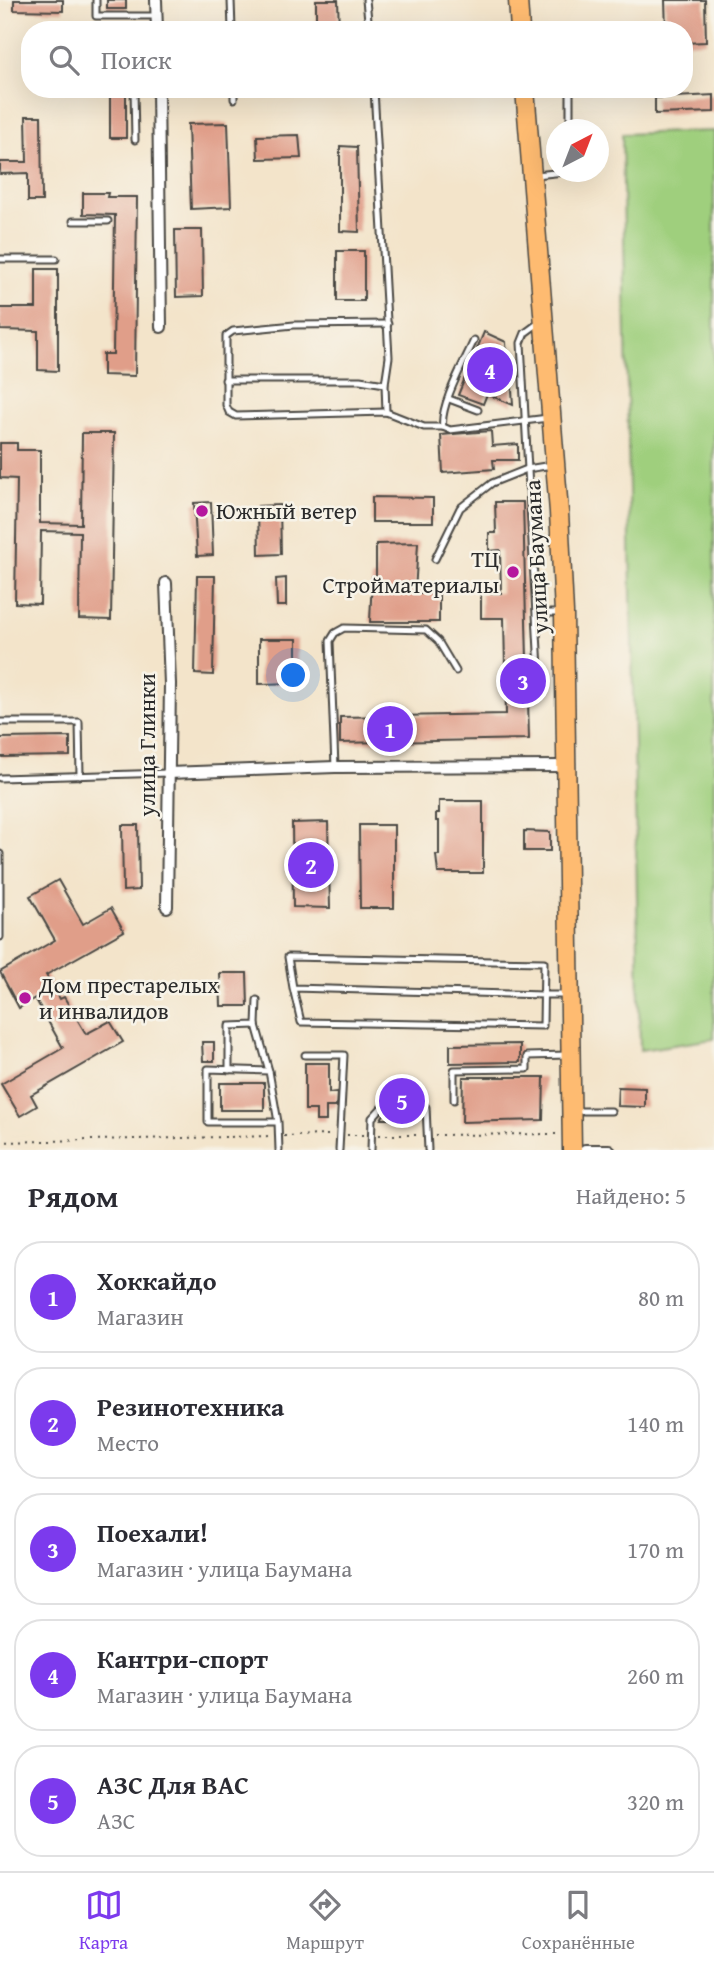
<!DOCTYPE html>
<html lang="ru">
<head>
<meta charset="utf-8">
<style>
  :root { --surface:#fff; --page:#f2f2f3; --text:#2b2b33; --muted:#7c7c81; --line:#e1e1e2; --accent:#7c3aed }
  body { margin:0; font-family:"Gentium Book Plus",serif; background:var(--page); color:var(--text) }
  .compass { position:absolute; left:546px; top:119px; width:63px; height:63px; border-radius:50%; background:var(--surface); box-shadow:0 7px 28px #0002; rotate:42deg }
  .you { position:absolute; left:294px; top:676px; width:24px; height:24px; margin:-18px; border:5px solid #fff; border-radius:50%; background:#1a73e8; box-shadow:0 0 0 10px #1a73e833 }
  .badge { display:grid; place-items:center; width:46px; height:46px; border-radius:50%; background:var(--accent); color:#fff; font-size:23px; font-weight:700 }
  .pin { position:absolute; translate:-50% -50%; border:4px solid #fff; box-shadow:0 2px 7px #0006 }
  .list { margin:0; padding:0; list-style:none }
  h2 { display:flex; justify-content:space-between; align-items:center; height:91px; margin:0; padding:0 28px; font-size:30px }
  h2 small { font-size:23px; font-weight:400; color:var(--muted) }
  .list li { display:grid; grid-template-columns:46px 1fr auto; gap:21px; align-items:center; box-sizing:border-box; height:112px; margin:0 14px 14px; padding:0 14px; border:2px solid var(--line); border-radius:28px }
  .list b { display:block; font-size:26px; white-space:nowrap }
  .list p { margin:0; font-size:23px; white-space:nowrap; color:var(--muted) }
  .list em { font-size:23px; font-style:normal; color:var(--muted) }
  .icon { flex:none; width:38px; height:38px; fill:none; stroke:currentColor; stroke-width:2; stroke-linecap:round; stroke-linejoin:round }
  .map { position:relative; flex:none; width:714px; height:1150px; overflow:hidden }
  .search { position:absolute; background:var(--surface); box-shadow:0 7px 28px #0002; left:21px; right:21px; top:21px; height:77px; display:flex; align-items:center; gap:18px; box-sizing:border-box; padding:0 24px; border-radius:28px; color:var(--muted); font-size:26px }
  .sheet { height:721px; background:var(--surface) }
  nav { display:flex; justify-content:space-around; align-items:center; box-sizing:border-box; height:98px; border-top:2px solid var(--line); background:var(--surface); font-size:19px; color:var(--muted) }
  nav a { display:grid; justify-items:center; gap:4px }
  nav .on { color:var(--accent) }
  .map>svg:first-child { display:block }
  .green { fill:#9fcf7d; stroke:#657d54; stroke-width:2 }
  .building { fill:#e09e89 }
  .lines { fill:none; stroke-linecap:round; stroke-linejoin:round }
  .lane-casing { stroke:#494743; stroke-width:9 }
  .street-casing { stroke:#494743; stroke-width:14 }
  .primary-casing { stroke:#494743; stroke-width:21 }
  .path { stroke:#494743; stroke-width:2; stroke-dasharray:2 5; stroke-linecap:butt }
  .lane { stroke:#fff; stroke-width:5 }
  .street { stroke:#fff; stroke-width:10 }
  .primary { stroke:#febb71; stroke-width:18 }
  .poi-dot { fill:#b5179e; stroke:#f7f3e8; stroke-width:2.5 }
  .labels { text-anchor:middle; stroke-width:5; stroke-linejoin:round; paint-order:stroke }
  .poi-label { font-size:23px; fill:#2b2b2b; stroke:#f7f3e8; text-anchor:start }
  .street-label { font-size:23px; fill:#2b2b2b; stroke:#f7f3e8 }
</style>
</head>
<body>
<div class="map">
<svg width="714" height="1150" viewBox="0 0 714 1150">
  <rect width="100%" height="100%" fill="#f7f3e8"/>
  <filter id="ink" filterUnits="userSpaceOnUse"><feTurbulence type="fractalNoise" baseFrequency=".0143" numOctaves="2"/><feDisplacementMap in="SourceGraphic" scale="14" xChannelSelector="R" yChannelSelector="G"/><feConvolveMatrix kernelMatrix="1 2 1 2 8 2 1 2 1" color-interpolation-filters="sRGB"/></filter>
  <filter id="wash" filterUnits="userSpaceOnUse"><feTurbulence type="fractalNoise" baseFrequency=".00686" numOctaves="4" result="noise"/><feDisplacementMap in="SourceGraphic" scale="28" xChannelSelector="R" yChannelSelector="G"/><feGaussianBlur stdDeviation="1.57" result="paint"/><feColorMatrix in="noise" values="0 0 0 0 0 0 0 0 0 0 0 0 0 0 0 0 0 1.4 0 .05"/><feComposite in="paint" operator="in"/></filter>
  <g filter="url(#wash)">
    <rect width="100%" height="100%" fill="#f3e4ca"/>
    <path class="green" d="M714 131V1039L640 1050 622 134Z"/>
    <g id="blocks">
      <g class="building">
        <path d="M14 0H63V11L14 10Z"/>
        <rect x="107" y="0" width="19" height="9"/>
        <path d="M316 0H338L339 30H316Z"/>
        <path d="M665 0H705L706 42 684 43V30H666Z"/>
        <rect x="110" y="89" width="16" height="49"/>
        <path d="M714 95V112L655 114V98Z"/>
        <path d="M26 116H41L42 201H28V173L0 174V162H27Z"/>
        <path d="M228 123 231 207 191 209 188 124Z"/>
        <path d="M299 135 301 158 258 159 257 136Z"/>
        <path d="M340 146 357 147 359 232 340 231Z"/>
        <path d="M83 193H108L107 197H137L135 376 103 375V354H113L115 215 83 214Z"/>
        <path d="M175 230H202L203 296 176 297Z"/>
        <rect x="337" y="251" width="27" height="50"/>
        <path d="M36 269H58V371L38 370V331L0 330V308H36Z"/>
        <path d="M484 332 506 342 507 363 515 366 511 375 513 405 487 394 483 404 458 395Z"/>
        <path d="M491 431 492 446 518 444V460H493L494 469 443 473 441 435Z"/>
        <path d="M82 433H114L111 620 79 619 80 532 41 531 40 604 15 603 17 479 0 478V443H17V450H40V523L81 524Z"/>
        <path d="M372 497 433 498V522H372Z"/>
        <path d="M211 502 213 555 197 556 194 503Z"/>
        <path d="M495 502H523L529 739 340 743V717L506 714 504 618H481V593H501L500 550 489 551V533H496Z"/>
        <path d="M280 505 281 554 259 555 258 506Z"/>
        <path d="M418 543 415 593H439V622H370L372 577H376V544Z"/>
        <path d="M197 576H215L213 675 195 674Z"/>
        <path d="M286 578V606H277L276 579Z"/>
        <path d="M259 639H297V683L259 684Z"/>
        <path d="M70 737V756L0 757V738Z"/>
        <path d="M439 801H483V873H438L436 855H439V821H436V813H439Z"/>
        <path d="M328 822 330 908 293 907 292 823Z"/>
        <path d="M122 825H138L139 890 123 891Z"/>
        <path d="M359 825H394V908H360Z"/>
        <path d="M524 831 550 832V851H524Z"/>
        <path d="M58 880 83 924 111 908 124 931 46 975 60 999 64 997 86 1034 110 1021 123 1042 31 1095 37 1106 20 1116 1 1084 63 1048 35 998 19 1008 0 972 55 940 30 896Z"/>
        <path d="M220 973H247L248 1006H221Z"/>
        <path d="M202 1042H214V1061H203Z"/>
        <path d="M520 1044V1062L450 1063V1045Z"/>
        <path d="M305 1063H329V1093L337 1092 336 1107H326V1121H316V1110H305Z"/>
        <path d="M463 1077H544L543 1120 462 1122Z"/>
        <rect x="220" y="1083" width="44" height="27"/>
        <path d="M618 1087 645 1088V1107L617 1106Z"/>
        <path d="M391 1090H404V1100L400 1102 399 1107 403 1110H416V1119H381L386 1111 393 1109 395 1106 394 1102 390 1100Z"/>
      </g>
    </g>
  </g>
  <g filter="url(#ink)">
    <use href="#blocks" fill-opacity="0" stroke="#494743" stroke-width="2"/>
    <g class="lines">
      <defs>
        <g id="lane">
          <path d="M96 0V16H157"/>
          <path d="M231 0 232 30"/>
          <path d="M366 0 369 30"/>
          <path d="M134 89 135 140"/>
          <path d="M234 89V99"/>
          <path d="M374 89 389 357 385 384 386 412"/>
          <path d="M570 89V130"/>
          <path d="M536 175 564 172"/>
          <path d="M73 221H108"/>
          <path d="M0 259H56"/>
          <path d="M388 324 294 325 233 331 226 336V405L229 412 236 416 386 412 424 427H443"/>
          <path d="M474 340C465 361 439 406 443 427L450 430 548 418"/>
          <path d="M225 380H360L385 384"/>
          <path d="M449 399 478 410"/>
          <path d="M435 559 460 508 492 483 527 469 552 465"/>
          <path d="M537 613H562"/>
          <path d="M540 687 521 343 525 333 540 322"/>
          <path d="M0 722H79L80 776"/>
          <path d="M335 767 330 641 335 633 344 628 426 630 438 641 456 671"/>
          <path d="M0 778 168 773"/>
          <path d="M0 854V937"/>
          <path d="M293 988 288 957 544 962 543 1026 301 1022 293 988 543 995H567"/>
          <path d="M256 1025 269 1071"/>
          <path d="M305 1055H344L339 1150"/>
          <path d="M229 1070V1026L256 1025 257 1000"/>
          <path d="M454 1100V1070L527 1069V1056L568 1055"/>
          <path d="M404 1105H423L426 1107 428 1150"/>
          <path d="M575 1111H611"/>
          <path d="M278 1122H208V1069L269 1071 278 1122 279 1150"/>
          <path d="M371 1150 372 1118 383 1106 390 1105"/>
        </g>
        <g id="street">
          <path d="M156 0 157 30"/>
          <path d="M158 89 161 327"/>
          <path d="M166 583 170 684 167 907"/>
          <path d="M168 773 335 767 567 766"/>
          <path d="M585 1150H609"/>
        </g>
        <g id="primary">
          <path d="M518 0 520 30"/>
          <path d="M525 89 559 512 564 613 572 1150"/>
        </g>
      </defs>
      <use href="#lane" class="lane-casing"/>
      <use href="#street" class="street-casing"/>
      <use href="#primary" class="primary-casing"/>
      <g class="path">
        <path d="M347 1135H363"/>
        <path d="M379 1135H419"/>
        <path d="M435 1135 556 1134"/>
        <path d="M284 1136 331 1135"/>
        <path d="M0 1142 272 1136"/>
      </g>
      <use href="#lane" class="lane"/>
      <use href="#street" class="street"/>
      <use href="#primary" class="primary"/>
    </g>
  </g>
  <g class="poi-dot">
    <circle cx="202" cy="511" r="7"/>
    <circle cx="513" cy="572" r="7"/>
    <circle cx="25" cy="998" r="7"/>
  </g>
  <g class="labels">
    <g class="poi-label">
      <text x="216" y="519">Южный ветер</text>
      <text x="499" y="567" text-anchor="end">ТЦ<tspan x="499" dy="26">Стройматериалы</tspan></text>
      <text x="39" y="993">Дом престарелых<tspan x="39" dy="26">и инвалидов</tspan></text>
    </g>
    <g class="street-label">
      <text transform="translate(536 557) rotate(-93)" y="8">улица Баумана</text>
      <text transform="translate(147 745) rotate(-90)" y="8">улица Глинки</text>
    </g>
  </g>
</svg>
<svg class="compass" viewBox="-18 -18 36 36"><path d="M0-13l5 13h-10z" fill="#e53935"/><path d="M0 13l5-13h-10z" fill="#7c7c81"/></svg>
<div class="you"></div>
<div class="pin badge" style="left:390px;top:729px">1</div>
<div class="pin badge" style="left:311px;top:865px">2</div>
<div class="pin badge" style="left:523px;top:681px">3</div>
<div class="pin badge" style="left:490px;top:370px">4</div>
<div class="pin badge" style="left:402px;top:1101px">5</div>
<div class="search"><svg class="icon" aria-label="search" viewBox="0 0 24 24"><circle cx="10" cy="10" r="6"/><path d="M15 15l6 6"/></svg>Поиск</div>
</div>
<section class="sheet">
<h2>Рядом<small>Найдено: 5</small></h2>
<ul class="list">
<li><span class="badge">1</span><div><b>Хоккайдо</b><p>Магазин</p></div><em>80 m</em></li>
<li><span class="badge">2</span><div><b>Резинотехника</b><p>Место</p></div><em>140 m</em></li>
<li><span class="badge">3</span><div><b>Поехали!</b><p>Магазин · улица Баумана</p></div><em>170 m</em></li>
<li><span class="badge">4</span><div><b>Кантри-спорт</b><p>Магазин · улица Баумана</p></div><em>260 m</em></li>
<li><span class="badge">5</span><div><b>АЗС Для ВАС</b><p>АЗС</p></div><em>320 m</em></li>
</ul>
</section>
<nav>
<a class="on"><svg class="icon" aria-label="map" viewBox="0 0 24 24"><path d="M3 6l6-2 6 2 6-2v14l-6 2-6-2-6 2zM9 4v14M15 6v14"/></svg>Карта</a>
<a><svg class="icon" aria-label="directions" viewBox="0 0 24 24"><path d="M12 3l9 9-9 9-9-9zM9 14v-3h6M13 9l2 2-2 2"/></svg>Маршрут</a>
<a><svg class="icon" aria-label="saved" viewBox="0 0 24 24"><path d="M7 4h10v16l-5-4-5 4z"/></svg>Сохранённые</a>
</nav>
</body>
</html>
